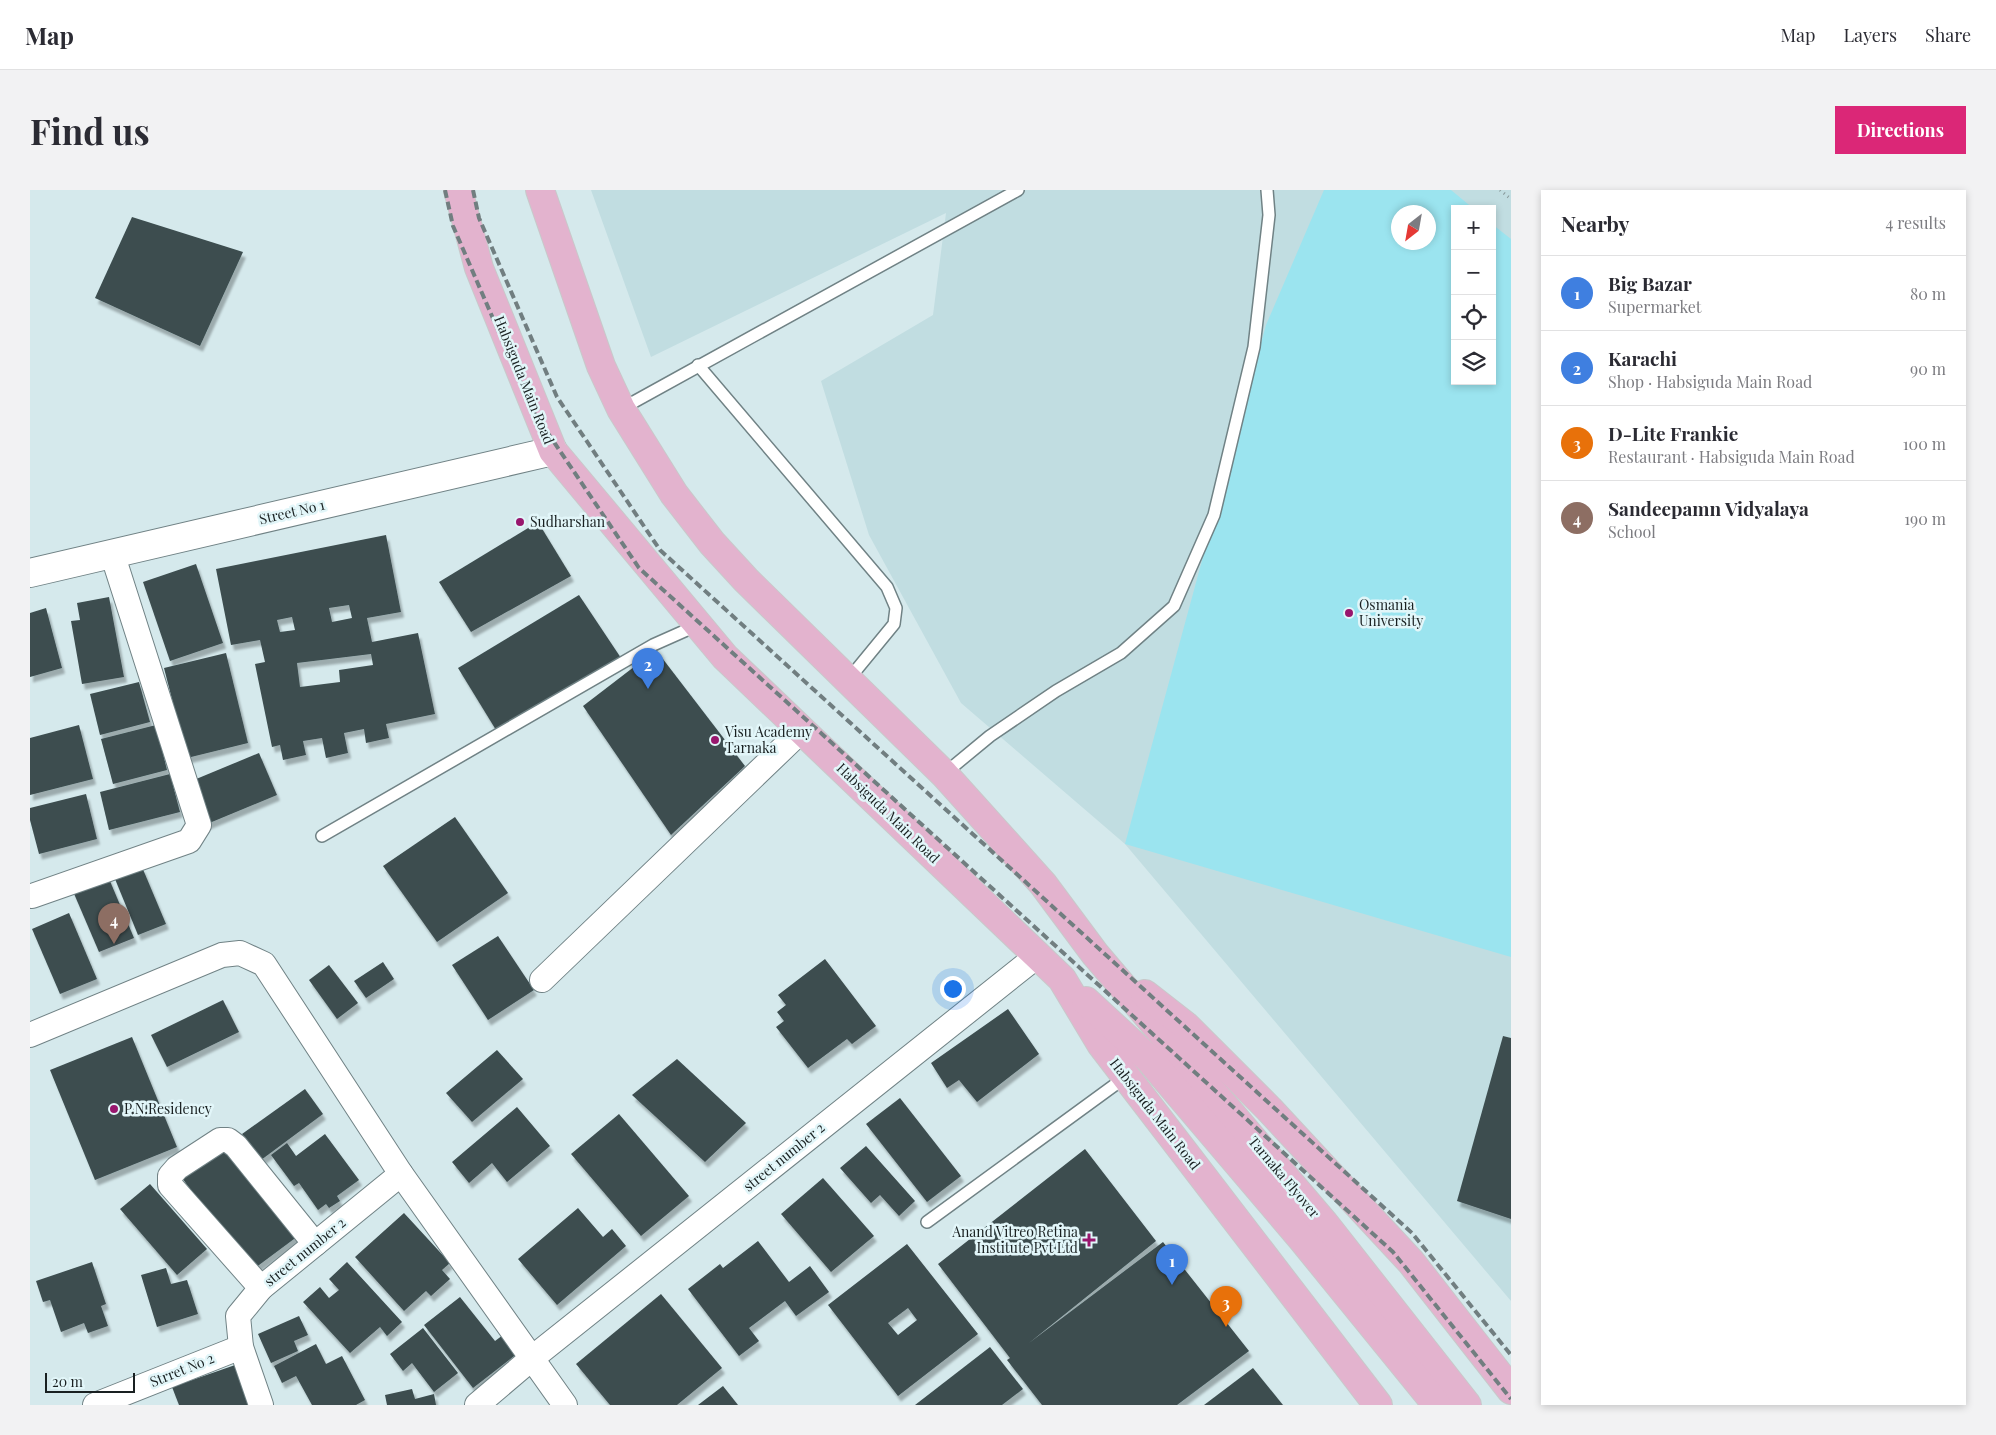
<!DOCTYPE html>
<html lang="en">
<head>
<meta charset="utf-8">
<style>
  :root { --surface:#fff; --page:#f2f2f3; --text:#2b2b33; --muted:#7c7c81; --line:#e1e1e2; --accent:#db2777 }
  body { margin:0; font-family:"Playfair Display",serif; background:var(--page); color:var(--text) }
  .controls { position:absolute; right:15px; top:15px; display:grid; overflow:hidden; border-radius:0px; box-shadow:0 2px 8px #0003 }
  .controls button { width:45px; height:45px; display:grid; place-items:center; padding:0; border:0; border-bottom:1px solid var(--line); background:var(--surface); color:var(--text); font:25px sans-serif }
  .compass { position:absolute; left:1361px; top:15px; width:45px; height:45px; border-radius:50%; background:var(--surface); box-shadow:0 2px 8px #0003; rotate:211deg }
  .scale { position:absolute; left:15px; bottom:12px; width:90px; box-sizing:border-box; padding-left:5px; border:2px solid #192021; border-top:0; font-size:14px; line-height:18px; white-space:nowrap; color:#192021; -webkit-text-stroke:4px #e2f6f9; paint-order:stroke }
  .you { position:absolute; left:922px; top:798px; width:18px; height:18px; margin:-12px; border:4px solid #fff; border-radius:50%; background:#1a73e8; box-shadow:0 0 0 8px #1a73e833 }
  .badge { display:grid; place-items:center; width:32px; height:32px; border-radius:50%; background:var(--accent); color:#fff; font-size:16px; font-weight:700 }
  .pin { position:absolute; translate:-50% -41px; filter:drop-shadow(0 1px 2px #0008) }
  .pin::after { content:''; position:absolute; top:26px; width:18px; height:15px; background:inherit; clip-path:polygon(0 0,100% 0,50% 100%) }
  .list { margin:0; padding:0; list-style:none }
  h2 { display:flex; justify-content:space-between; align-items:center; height:65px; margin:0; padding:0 20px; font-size:21px }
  h2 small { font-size:16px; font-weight:400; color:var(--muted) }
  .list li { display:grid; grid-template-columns:32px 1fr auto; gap:15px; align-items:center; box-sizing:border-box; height:75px; padding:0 20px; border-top:1px solid var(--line) }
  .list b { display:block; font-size:19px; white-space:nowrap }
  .list p { margin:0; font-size:16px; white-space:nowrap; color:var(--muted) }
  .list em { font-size:16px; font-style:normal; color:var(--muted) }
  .icon { flex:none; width:28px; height:28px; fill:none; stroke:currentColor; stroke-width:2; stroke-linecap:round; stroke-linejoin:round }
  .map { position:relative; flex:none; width:1481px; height:1215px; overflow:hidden; border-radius:0px }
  header { display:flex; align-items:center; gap:30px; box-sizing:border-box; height:70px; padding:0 25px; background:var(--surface); border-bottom:1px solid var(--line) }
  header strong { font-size:24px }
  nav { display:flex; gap:28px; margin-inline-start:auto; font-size:18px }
  .intro { display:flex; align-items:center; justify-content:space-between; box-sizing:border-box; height:120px; padding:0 30px }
  h1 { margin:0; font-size:35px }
  .button { padding:12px 22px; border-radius:0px; background:var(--accent); color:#fff; font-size:18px; font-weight:700 }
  main { display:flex; gap:30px; padding:0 30px }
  aside { flex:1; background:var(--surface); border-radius:0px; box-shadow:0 2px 8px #0003 }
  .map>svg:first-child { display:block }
  .built { fill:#c1dde1; fill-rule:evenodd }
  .green { fill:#9be4ef; fill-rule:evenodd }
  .building { fill:#3c4d4f; fill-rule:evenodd; filter:url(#shadow) }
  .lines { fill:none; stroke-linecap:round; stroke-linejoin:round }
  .lane-casing { stroke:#708285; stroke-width:14 }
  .street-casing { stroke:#708285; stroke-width:26 }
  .secondary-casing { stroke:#708285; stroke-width:30 }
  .primary-casing { stroke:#c8c9ca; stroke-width:30 }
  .path { stroke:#89989a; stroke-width:3; stroke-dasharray:1 4; stroke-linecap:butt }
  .lane { stroke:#fff; stroke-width:11 }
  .street { stroke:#fff; stroke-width:24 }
  .secondary { stroke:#fff; stroke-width:28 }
  .primary { stroke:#e3b3ce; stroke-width:28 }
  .rail { stroke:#717e80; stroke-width:4; stroke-dasharray:8 4; stroke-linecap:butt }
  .poi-dot { fill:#98166d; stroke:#e2f6f9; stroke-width:2 }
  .labels { text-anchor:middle; stroke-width:5; stroke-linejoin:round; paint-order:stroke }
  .street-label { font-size:14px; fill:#192021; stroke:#e2f6f9 }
  .poi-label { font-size:14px; fill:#192021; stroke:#e2f6f9; text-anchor:start }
</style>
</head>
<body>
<header>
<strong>Map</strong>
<nav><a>Map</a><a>Layers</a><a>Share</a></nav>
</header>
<div class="intro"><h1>Find us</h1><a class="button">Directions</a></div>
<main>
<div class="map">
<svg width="1481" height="1215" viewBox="0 0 1481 1215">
  <defs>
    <filter id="shadow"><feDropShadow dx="3" dy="5.5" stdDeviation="1" flood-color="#0004"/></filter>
  </defs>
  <rect width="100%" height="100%" fill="#d5e9ec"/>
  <path class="built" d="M561 0H1481V1111L1095 654 931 513 839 345 791 191 903 125 916 23 621 167ZM1425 19H1462V191H1425ZM1368 22H1398V52H1368Z"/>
  <path class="green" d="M1294 0H1421L1444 19H1425V191H1462V34L1481 49V767L1095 654 1236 135ZM1368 22H1398V52H1368Z"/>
  <g class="building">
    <path d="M102 27 213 62 170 156 65 108Z"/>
    <path d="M508 332 541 386 441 442 409 392Z"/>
    <path d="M356 345 371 422 337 428 342 452 388 443 405 524 356 534 359 548 336 553 334 539 314 543 318 563 296 568 292 548 273 551 276 565 253 570 250 555 242 557 225 474 235 472 230 450 201 455 186 379ZM319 415 322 428 302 432 299 418ZM262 427 265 440 250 442 247 430ZM341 464 343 475 309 480 310 492 270 497 267 473Z"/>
    <path d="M166 374 193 453 140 471 113 392Z"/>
    <path d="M549 405 593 471 466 540 428 478Z"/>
    <path d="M79 407 94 487 52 494 41 431 50 430 47 413Z"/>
    <path d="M16 418 32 478 0 487V423Z"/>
    <path d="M626 460 715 576 641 645 553 516Z"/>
    <path d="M196 463 218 553 157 568 134 478Z"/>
    <path d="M109 492 120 532 70 545 60 504Z"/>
    <path d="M49 535 63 589 0 605V548Z"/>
    <path d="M126 535 137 580 83 594 71 549Z"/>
    <path d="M229 563 247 605 177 634 159 592Z"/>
    <path d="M140 584 150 622 79 640 70 602Z"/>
    <path d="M56 604 67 649 9 664 0 630V618Z"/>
    <path d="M425 627 478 703 407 752 353 676Z"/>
    <path d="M112 677 136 734 108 745 85 689Z"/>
    <path d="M77 684 104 748 69 762 42 699Z"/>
    <path d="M39 723 67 789 30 804 2 739Z"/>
    <path d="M468 746 504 800 458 830 422 775Z"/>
    <path d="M795 769 846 836 822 854 817 849 778 878 746 837 754 831 747 822 756 815 748 805Z"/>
    <path d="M353 772 364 789 336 808 324 791Z"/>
    <path d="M299 775 328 813 307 829 279 790Z"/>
    <path d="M193 810 209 842 137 877 121 845Z"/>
    <path d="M978 819 1009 864 947 912 929 890 917 898 901 873Z"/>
    <path d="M1473 846 1481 848V1029L1427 1011Z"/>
    <path d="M102 847 147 957 65 990 20 880Z"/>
    <path d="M467 860 493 889 442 932 416 903Z"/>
    <path d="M647 869 716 933 675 972 602 905Z"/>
    <path d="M275 899 293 924 231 970 212 944Z"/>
    <path d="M870 908 931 986 897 1012 836 934Z"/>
    <path d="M487 917 520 956 477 992 462 973 439 993 422 972Z"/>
    <path d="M589 924 659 1006 611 1046 541 964Z"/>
    <path d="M295 944 329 990 307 1006 310 1011 299 1018 296 1014 288 1020 269 993 264 996 241 965 257 953 266 966Z"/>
    <path d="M836 956 885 1011 869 1026 850 1005 841 1013 810 978Z"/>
    <path d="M1055 959 1126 1051 999 1153 1133 1052 1219 1161 1147 1215H1012L977 1170 980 1168 908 1074Z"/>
    <path d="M194 961 268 1046 221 1081 152 988Z"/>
    <path d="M793 988 844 1046 801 1082 751 1024Z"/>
    <path d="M120 994 177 1059 147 1085 90 1019Z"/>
    <path d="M548 1018 573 1047 582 1039 596 1056 527 1115 488 1069Z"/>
    <path d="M374 1023 420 1073 412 1080 420 1089 401 1106 396 1101 374 1121 325 1067Z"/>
    <path d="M728 1051 759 1092 780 1076 799 1102 766 1126 755 1111 719 1138 729 1151 709 1166 658 1099 690 1074 693 1078Z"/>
    <path d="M877 1054 948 1144 868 1206 798 1115ZM878 1118 887 1130 868 1145 858 1133Z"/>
    <path d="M62 1072 76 1114 71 1116 78 1136 58 1143 54 1133 31 1142 20 1110 13 1112 6 1091Z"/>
    <path d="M317 1072 372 1132 357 1146 350 1137 320 1163 273 1112 290 1097 299 1108 309 1100 299 1089Z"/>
    <path d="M136 1078 141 1094 157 1090 168 1124 127 1137 111 1085Z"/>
    <path d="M631 1104 692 1178 647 1215H580L546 1174Z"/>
    <path d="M430 1107 465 1151 473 1145 488 1163 443 1198 394 1135Z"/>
    <path d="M269 1126 278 1145 264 1151 268 1161 241 1173 228 1144Z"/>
    <path d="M393 1138 428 1183 404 1202 382 1173 373 1181 360 1164Z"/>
    <path d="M286 1154 296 1174 312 1166 335 1210 326 1215H282L266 1186 252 1193 244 1176Z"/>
    <path d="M960 1157 993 1199 972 1215H885Z"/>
    <path d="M208 1174 223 1215H149L142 1197Z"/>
    <path d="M1223 1178 1253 1215H1174Z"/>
    <path d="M693 1196 708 1215H668Z"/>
    <path d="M382 1199 385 1209 404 1204 406 1215H357L355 1205Z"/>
  </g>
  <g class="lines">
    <defs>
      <g id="lane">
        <path d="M668 175 857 397 866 418 864 434 818 490"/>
        <path d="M591 219 988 0"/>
        <path d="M914 584 960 546 1026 501 1091 463 1144 416 1184 325 1224 157 1239 25 1237 0"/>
        <path d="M292 646 623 455 668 435"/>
        <path d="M897 1032 1097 886"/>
      </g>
      <g id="street">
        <path d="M2 706 159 651 169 635 82 363"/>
        <path d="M512 790 772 540"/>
        <path d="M0 845 192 765 210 763 234 774 371 984 535 1215"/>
        <path d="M231 1098 140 995V986L147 978 190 950H198L206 956 285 1054"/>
        <path d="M65 1215 211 1157"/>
        <path d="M231 1215 211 1157 208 1126 231 1098 371 984"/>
        <path d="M447 1215 501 1169 1007 766"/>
      </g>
      <path id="secondary" d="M0 383 523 261"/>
      <g id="primary">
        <path d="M428 0 449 78 523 261 695 467 1032 789 1071 854 1348 1215"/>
        <path d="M510 0 571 176 591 219 644 304 682 353 716 390 914 584 1013 694 1065 764 1294 1033 1437 1215"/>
        <path d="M1115 804 1156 836 1239 919 1381 1072 1481 1200"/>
        <path d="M1056 811 1120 870 1272 1049 1407 1215"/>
      </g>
    </defs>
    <use href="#lane" class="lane-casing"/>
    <use href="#street" class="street-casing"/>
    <use href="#secondary" class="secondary-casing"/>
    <use href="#primary" class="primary-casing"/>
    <path class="path" d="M1470 0 1481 9"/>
    <use href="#lane" class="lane"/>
    <use href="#street" class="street"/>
    <use href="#secondary" class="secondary"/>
    <use href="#primary" class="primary"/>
    <g class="rail">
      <path d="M415 0 423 36 503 221 609 378 1363 1062 1481 1209"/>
      <path d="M443 0 449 28 527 207 630 360 1382 1043 1481 1165"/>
    </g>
  </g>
  <g class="poi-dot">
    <circle cx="490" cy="332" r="5"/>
    <circle cx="1319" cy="423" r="5"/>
    <circle cx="685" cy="550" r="5"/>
    <circle cx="84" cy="919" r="5"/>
    <path d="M1056.5 1042.5h5v5h5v5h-5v5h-5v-5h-5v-5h5z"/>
  </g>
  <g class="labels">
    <g class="street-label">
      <text transform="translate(494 190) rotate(68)" y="5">Habsiguda Main Road</text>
      <text transform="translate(262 322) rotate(-13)" y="5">Street No 1</text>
      <text transform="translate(858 623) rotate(44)" y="5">Habsiguda Main Road</text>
      <text transform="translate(1125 924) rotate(52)" y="5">Habsiguda Main Road</text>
      <text transform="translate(754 967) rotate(-39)" y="5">street number 2</text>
      <text transform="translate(1254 987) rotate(50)" y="5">Tarnaka Flyover</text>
      <text transform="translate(275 1062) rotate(-39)" y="5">street number 2</text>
      <text transform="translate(152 1180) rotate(-22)" y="5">Strret No 2</text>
    </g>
    <g class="poi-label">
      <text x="500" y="337">Sudharshan</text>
      <text x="1329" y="420">Osmania<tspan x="1329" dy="16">University</tspan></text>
      <text x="695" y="547">Visu Academy<tspan x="695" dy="16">Tarnaka</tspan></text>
      <text x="94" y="924">P.N.Residency</text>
      <text x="1048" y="1047" text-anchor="end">Anand Vitreo Retina<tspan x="1048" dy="16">Institute Pvt Ltd</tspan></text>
    </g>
  </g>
</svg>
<div class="controls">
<button>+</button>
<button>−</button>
<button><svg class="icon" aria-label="locate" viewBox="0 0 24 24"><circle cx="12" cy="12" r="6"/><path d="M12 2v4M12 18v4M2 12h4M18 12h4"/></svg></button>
<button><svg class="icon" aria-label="layers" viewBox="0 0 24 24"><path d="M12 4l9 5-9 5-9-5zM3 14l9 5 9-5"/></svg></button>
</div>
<svg class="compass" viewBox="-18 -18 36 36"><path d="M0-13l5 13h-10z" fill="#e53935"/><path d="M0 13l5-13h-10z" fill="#7c7c81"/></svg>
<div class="scale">20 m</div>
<div class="you"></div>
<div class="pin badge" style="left:1142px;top:1095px;background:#3f7fe0">1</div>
<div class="pin badge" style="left:618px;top:499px;background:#3f7fe0">2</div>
<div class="pin badge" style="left:1196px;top:1137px;background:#e8710a">3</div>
<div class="pin badge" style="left:84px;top:754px;background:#8d6e63">4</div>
</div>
<aside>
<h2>Nearby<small>4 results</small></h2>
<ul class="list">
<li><span class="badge" style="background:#3f7fe0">1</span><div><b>Big Bazar</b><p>Supermarket</p></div><em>80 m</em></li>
<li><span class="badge" style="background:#3f7fe0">2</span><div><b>Karachi</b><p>Shop · Habsiguda Main Road</p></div><em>90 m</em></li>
<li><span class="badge" style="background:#e8710a">3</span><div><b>D-Lite Frankie</b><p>Restaurant · Habsiguda Main Road</p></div><em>100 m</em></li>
<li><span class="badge" style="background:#8d6e63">4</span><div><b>Sandeepamn Vidyalaya</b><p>School</p></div><em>190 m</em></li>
</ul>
</aside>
</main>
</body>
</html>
